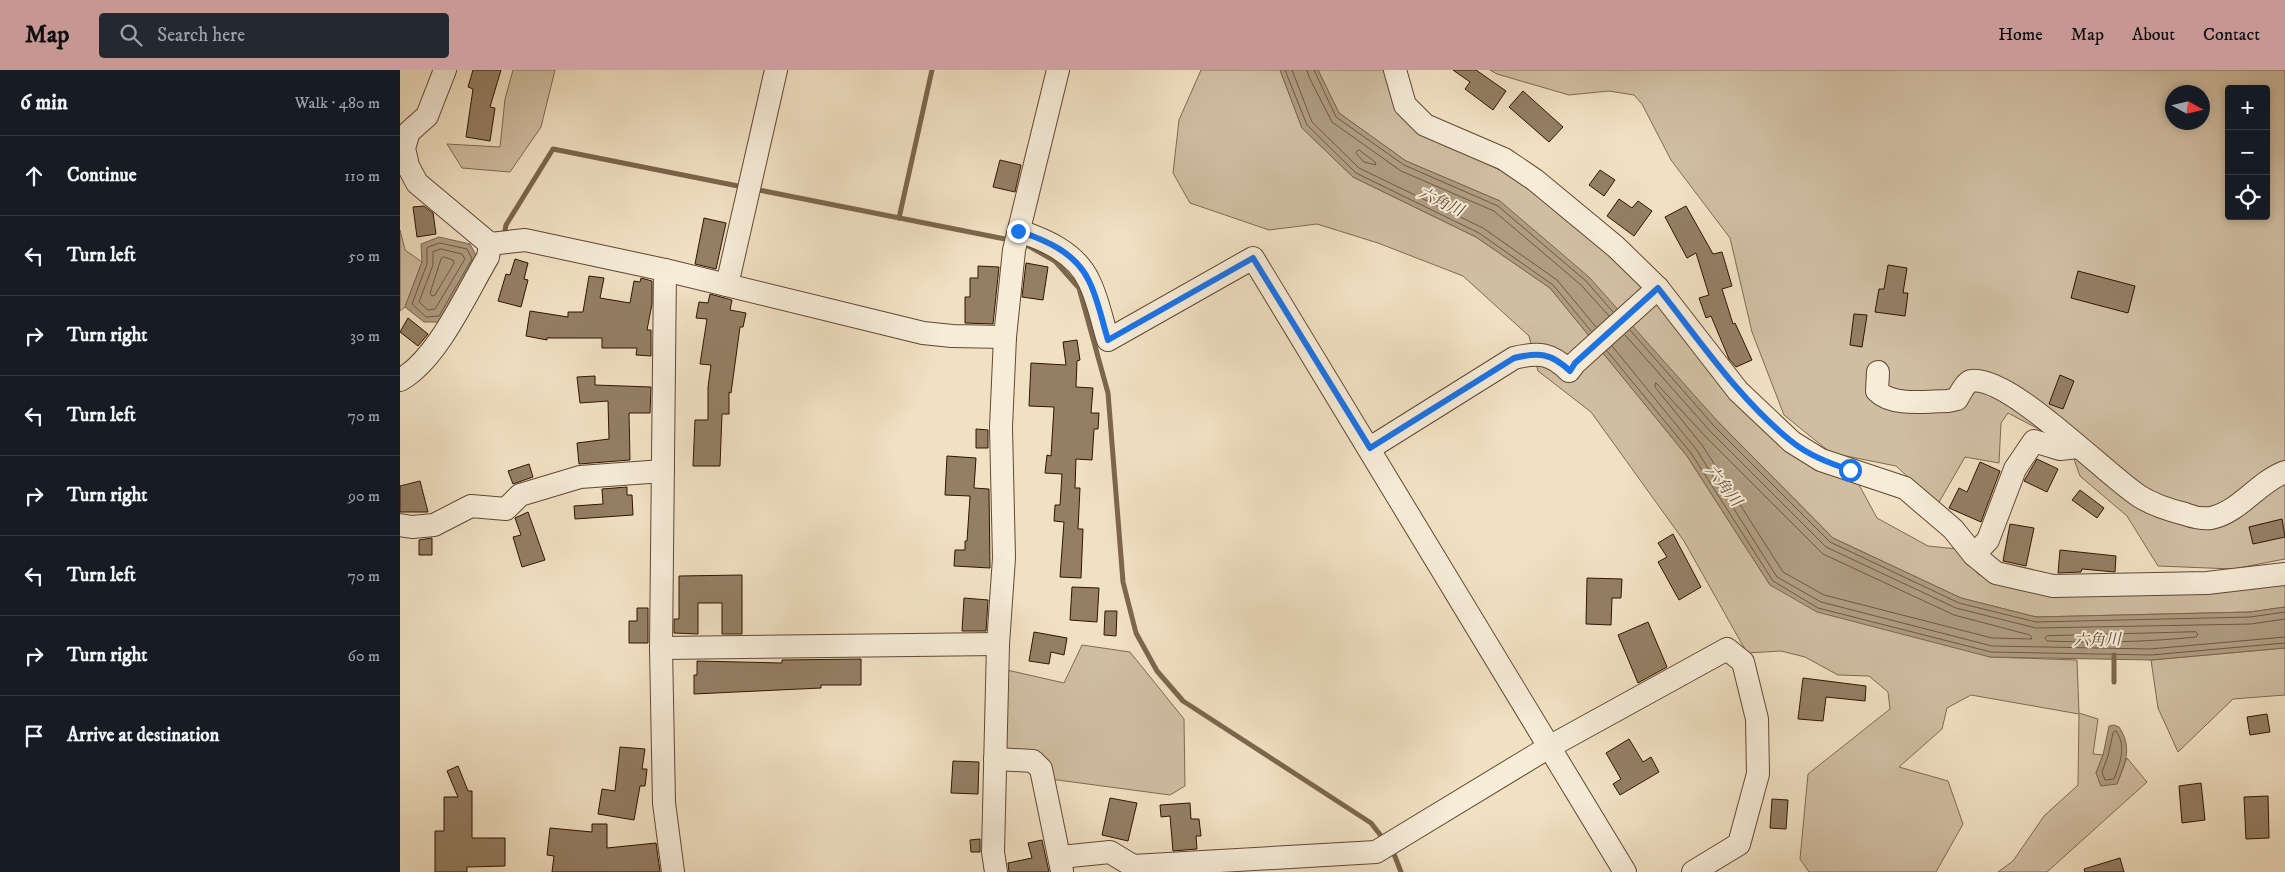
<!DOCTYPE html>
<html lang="en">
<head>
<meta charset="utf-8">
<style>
  :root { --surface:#171b24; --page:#242831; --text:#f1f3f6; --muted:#9ea1a6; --line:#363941; --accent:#c59692 }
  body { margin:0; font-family:"IM FELL DW Pica","Noto Serif JP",serif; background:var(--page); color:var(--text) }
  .controls { position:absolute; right:15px; top:15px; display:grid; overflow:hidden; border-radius:5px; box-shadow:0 2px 8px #0003 }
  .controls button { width:45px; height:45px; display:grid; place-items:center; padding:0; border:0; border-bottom:1px solid var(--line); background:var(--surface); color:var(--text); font:25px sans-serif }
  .compass { position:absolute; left:1765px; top:15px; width:45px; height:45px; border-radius:50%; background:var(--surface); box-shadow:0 2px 8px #0003; rotate:98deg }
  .stop { position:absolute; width:15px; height:15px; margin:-11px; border:4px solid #1a73e8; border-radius:50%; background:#fff }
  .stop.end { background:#1a73e8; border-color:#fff; box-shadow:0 1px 5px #0008 }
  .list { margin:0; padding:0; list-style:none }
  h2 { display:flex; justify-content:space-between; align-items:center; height:65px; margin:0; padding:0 20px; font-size:21px }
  h2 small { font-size:16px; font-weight:400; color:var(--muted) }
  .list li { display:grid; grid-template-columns:32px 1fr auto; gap:15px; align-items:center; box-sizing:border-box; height:80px; padding:0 20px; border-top:1px solid var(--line) }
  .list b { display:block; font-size:19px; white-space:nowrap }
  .list em { font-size:16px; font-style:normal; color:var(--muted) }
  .icon { flex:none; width:28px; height:28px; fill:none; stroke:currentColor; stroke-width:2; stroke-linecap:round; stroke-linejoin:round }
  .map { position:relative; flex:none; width:1885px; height:802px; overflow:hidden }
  header { display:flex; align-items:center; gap:30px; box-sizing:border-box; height:70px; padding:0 25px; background:var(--accent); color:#111 }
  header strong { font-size:24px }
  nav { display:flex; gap:28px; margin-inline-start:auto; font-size:18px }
  .search { width:350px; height:45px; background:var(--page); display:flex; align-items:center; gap:12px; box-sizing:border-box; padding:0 18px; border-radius:5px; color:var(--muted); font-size:19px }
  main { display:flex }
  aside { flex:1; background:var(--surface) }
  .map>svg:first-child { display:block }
  .green { fill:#d0bea2; stroke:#806a51; fill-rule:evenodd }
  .water { fill:#af9c81; stroke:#7c664d }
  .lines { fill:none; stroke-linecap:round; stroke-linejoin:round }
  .shore { stroke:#6f5840; stroke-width:1 }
  .stream { stroke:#7c664d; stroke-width:5 }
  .building { fill:#947f65; stroke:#2f1500 }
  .minor-casing { stroke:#604831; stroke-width:24 }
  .minor { stroke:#f6ecd8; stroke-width:22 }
  .route { stroke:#1a73e8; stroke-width:6 }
  .labels { text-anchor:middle; stroke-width:4; stroke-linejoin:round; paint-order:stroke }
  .water-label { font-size:16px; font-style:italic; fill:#624b34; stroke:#f6ecd8 }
</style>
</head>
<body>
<header>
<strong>Map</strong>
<div class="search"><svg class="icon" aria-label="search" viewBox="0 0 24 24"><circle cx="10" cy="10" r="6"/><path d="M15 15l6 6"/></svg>Search here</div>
<nav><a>Home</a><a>Map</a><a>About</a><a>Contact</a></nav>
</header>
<main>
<aside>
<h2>6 min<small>Walk · 480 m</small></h2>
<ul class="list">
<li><svg class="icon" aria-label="ahead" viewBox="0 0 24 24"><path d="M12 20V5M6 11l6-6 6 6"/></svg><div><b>Continue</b></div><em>110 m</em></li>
<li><svg class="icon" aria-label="left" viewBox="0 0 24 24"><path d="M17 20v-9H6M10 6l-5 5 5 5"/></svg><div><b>Turn left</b></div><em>50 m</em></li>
<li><svg class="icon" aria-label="right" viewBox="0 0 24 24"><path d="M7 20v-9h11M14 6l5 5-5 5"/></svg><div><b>Turn right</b></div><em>30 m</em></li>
<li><svg class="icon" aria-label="left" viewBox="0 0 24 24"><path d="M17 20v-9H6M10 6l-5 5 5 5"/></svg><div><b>Turn left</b></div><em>70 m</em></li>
<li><svg class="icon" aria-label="right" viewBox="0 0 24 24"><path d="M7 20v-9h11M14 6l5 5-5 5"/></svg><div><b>Turn right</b></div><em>90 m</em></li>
<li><svg class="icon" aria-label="left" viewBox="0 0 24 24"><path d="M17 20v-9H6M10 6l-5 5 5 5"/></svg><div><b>Turn left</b></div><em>70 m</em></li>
<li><svg class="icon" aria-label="right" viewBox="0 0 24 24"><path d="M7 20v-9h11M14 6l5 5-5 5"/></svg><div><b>Turn right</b></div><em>60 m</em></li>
<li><svg class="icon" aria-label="arrive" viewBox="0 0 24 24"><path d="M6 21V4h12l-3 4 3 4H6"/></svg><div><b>Arrive at destination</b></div></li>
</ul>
</aside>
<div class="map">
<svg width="1885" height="802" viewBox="0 0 1885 802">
  <rect width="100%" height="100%" fill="#f1e1c3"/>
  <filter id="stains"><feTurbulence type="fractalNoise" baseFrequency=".004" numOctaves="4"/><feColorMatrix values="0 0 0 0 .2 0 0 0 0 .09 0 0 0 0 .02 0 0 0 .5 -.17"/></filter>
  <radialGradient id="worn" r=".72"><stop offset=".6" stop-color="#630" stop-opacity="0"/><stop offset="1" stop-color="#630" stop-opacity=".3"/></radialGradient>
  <g class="green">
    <path d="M113 0H155L141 57 110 102 62 98 47 74 100 77 105 29Z"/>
    <path d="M801 0H880L902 58 953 107 1076 167 1150 218 1287 386 1370 515 1590 587 1677 590 1679 643 1698 649 1693 684 1703 685 1696 703 1717 714 1727 688 1747 712 1647 802H1598L1613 791 1644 746 1678 715 1679 644 1571 625 1547 638 1542 659 1499 697 1548 711 1563 754 1536 802H1409L1400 789 1408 704 1490 639 1488 622 1469 606 1438 605 1405 587 1381 581 1347 583 1284 471 1191 342 1138 301 1129 266 1063 206 978 173 917 154 869 160 790 133 773 103 779 50Z"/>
    <path d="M918 0H984L1015 60 1119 109 1213 188 1262 238 1337 334 1458 413 1477 448 1528 476 1558 479 1578 504 1608 517 1885 513V537L1850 542 1636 547 1561 528 1433 468 1100 131 1006 91 939 43Z"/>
    <path d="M1090 0H1885V489L1833 499 1758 496 1727 446 1680 406 1669 375 1608 343 1601 353 1599 393 1565 387 1538 434 1496 396 1431 383 1384 345 1352 262 1330 168 1271 90 1242 34 1234 25 1209 21 1169 25 1097 4ZM1829 19H1866V146H1829ZM1772 22H1802V52H1772Z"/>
    <path d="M0 160 5 180 22 192 5 237 0 241Z"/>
    <path d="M682 575 730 582 784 649 785 716 770 725 650 709 602 683 607 600 664 613Z"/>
    <path d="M1885 578V625L1833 629 1778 682 1758 638 1751 590Z"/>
  </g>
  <g class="water">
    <path d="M880 0H918L939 43 1006 91 1100 131 1189 207 1319 353 1433 468 1561 528 1636 547 1850 542 1885 537V578L1751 590 1590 587 1417 542 1370 515 1287 386 1150 218 1076 167 953 107 902 58Z"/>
    <path d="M39 167 70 174 78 189 41 252H24L5 237 22 192 21 174Z"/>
    <path d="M1714 655 1719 657C1733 678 1725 692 1717 714L1701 716 1696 703 1703 685 1709 656Z"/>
  </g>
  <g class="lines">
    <g class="shore">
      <path d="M885 0 907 55 956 103 1079 163 1153 215 1191 261"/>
      <path d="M892 0 912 52 959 98 1083 158 1157 210 1196 257"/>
      <path d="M907 0 909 7 932 52 1001 101 1094 141 1181 215 1209 246"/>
      <path d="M914 0 936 47 1004 95 1098 136 1186 211 1213 242"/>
      <path d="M959 80 975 92 976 95 964 92 956 83Z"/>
      <path d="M40 173 67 179 72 189 39 246 26 247 12 234 27 194V178Z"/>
      <path d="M41 179 62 184 65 189 35 239 28 240 19 232 33 195V182Z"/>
      <path d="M44 187 53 190 54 193 35 225 32 226 30 223 41 189Z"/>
      <path d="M1230 260 1315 357 1430 472 1559 533 1636 552 1850 547 1885 542"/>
      <path d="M1225 265 1310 361 1426 477 1556 538 1636 558 1851 554 1885 549"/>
      <path d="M1212 276 1296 379 1377 507 1421 532 1592 576 1750 579 1885 567"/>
      <path d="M1207 281 1291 383 1373 511 1418 538 1591 582 1751 585 1885 573"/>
      <path d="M1256 313 1305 366 1423 484 1554 545 1630 565 1632 569 1592 568 1424 525 1383 502 1302 375 1255 317Z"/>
      <path d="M1796 562 1798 565 1796 567C1746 572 1697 573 1647 571L1645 568 1647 566Z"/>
      <path d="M1716 661C1727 676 1720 693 1714 709L1705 710 1702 702 1708 686 1713 663Z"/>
    </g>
    <g class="stream">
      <path d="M354 119 610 170"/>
      <path d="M499 148 532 0"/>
      <path d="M104 166 106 155 153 79 343 117"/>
      <path d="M625 174 655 191 679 218 708 323 723 512 736 563 757 601 783 631 971 753 985 771"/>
      <path d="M1714 585V612"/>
      <path d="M992 779 1001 802"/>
    </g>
  </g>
  <g class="building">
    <path d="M73 0H101L90 37 95 38 90 71 66 67 73 19 68 17Z"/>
    <path d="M1053 0H1076L1106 21 1093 40 1065 19 1070 12Z"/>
    <path d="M1123 21 1163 57 1149 72 1109 37Z"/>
    <path d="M600 90 621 95 615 122 593 117Z"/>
    <path d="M1200 100 1215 110 1204 126 1189 115Z"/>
    <path d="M1219 129 1232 138 1238 131 1252 141 1234 166 1207 146Z"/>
    <path d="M24 136 33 143 36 164 17 167 13 137Z"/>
    <path d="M1286 136 1313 184 1322 182 1332 216 1322 219 1333 254 1335 253 1352 290 1336 297 1329 289 1311 246 1306 248 1299 228 1309 225 1296 183 1287 188 1265 147Z"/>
    <path d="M304 148 326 153 316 199 295 194Z"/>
    <path d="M115 189 128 193 124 209 128 210 121 237 98 231 106 204 110 205Z"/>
    <path d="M626 193 648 197 643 230 622 227Z"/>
    <path d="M1488 195 1507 198 1503 223H1508L1505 246 1475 242 1479 219H1484Z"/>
    <path d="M578 196 599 197 593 254 565 253V227H570V208H578Z"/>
    <path d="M1678 201 1735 216 1728 243 1671 228Z"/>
    <path d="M189 206 204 208 200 228 230 233 234 211 240 212 241 208 252 211V234L247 260H251V286L236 285 237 278H202V268H147V270L126 266 130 241 168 247V242H183Z"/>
    <path d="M310 224 332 230 330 240 346 243 343 257H340L331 323 329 322V344H322L320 396H293L295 350H308V317L311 295 300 294 307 249 296 248 299 232 308 233Z"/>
    <path d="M1454 244 1467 245 1462 277 1450 275Z"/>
    <path d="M8 248 28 264 18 276 0 262Z"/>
    <path d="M677 270 680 290 677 291 676 317 693 318 691 343H699L698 359H694L692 390 676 389 675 418H680L678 459H683L681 508 660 507 664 452 654 451 655 435H660L662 404 645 403 647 385 651 386 654 337 629 336 631 293 666 295 663 272Z"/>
    <path d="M1660 305 1674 311 1663 339 1649 334Z"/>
    <path d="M195 306V315L251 317 250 343H229L230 390 179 394 177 373 209 369 208 331 180 333 177 307Z"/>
    <path d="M576 359 588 360V378H576Z"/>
    <path d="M547 386 576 388 574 418 589 419 590 498 554 496 555 480H565V471H567L570 426 545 425Z"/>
    <path d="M1637 389 1658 399 1647 422 1624 411Z"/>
    <path d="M1580 392 1600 401 1581 452 1549 438 1559 418 1567 422Z"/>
    <path d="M129 394 133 407 113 414 108 401Z"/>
    <path d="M20 411 28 442H0V416Z"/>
    <path d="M227 417V425H232L233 445 175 449 174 436 203 434 202 419Z"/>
    <path d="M1680 420 1704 438 1697 448 1672 430Z"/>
    <path d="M128 442 145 490 122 497 113 467 121 465 115 448Z"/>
    <path d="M1882 449 1885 467 1853 474 1849 457Z"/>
    <path d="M1610 454 1634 458 1626 496 1603 491Z"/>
    <path d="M1273 464 1301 517 1279 530 1258 492 1267 487 1258 473Z"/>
    <path d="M32 468V485H19V470Z"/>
    <path d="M1660 480 1716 486 1715 502 1682 499 1681 502 1658 503Z"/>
    <path d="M342 505V564H322V533H298V564L274 563V549H279V506Z"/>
    <path d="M1187 508 1222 509 1221 528H1212L1211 555 1186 554Z"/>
    <path d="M672 517 699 518 697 552 670 550Z"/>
    <path d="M564 528 588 530 586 561H562Z"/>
    <path d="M237 538H248V573H229V551H237Z"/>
    <path d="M705 541H717L716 566 704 565Z"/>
    <path d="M1248 552 1267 597 1238 613 1218 565Z"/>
    <path d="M634 562 667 568 664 585 651 582 649 594 629 591Z"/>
    <path d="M461 589V615H421V618L294 624V605H297V591L382 593V590Z"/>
    <path d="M1403 608 1466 616 1465 631 1426 627 1423 651 1398 649Z"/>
    <path d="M1867 644 1870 662 1850 665 1847 647Z"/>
    <path d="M1229 669 1243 692 1251 687 1259 702 1220 725 1213 714 1221 709 1206 683Z"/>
    <path d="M220 677 245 679 242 699H247L245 716H240L234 750 198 744 202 719 215 721Z"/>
    <path d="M553 691 579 692 578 724 551 723Z"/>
    <path d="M58 696 68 721H72V768H105V796L67 797V802H35V761H44V727H58L47 701Z"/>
    <path d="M1801 713 1805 750 1782 753 1779 716Z"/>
    <path d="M1868 726 1869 768 1846 769 1844 727Z"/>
    <path d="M710 728 737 733 728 771 702 765Z"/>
    <path d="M1372 729 1388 730 1386 759 1370 758Z"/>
    <path d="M790 733 791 749H799L801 766H796L797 779 773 781 770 746 761 747 760 735Z"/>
    <path d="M192 754H207V778L256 773 260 802H152L154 786 147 785 150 758 192 762Z"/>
    <path d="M580 769V782H571L570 770Z"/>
    <path d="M642 770 649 802H609L608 793 632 788 628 773Z"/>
    <path d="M1720 788 1724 802H1685L1684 799Z"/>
  </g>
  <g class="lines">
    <defs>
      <g id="minor">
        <path d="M45 0 27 46 9 62 4 78 8 96 17 113 90 174 125 170 265 200 523 263 552 266 605 267"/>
        <path d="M995 0 1005 35 1025 55 1104 89 1135 110 1216 177 1258 218 1338 321 1392 372 1421 390 1505 418 1553 459 1574 485 1596 503 1653 516 1807 513 1885 504"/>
        <path d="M619 161C646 170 676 183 689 211 698 229 702 251 708 270L853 188 1225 802"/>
        <path d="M265 200 261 578 264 733 273 802"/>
        <path d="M327 215 376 0"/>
        <path d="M1478 302 1477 321C1493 337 1527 331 1548 331L1557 329C1560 324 1565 313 1571 311 1608 304 1705 404 1739 426 1753 435 1769 440 1785 444 1792 447 1803 449 1811 448 1840 442 1858 412 1885 402"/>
        <path d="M0 310C37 290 66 224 88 187L90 174"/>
        <path d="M970 378 1114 288C1139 282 1151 283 1169 301L1175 293 1258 218"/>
        <path d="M0 455 12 457 34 455 71 436 106 439 120 425 180 407 263 401"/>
        <path d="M1574 485 1588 470 1615 399 1634 371 1660 379 1678 377"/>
        <path d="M261 578 598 574"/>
        <path d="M595 689 633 691 641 699 662 801"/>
        <path d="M661 787 710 782 733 796 976 782 1149 677 1327 579 1343 592 1357 649 1358 704 1339 774 1293 802"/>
        <path d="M596 802 593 782 598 574 604 488 601 357 605 267 614 180 658 0"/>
      </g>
    </defs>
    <use href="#minor" class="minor-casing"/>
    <use href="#minor" class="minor"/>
  </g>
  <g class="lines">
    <path class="route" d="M618 161C646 170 676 183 689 211 698 229 702 251 708 270L853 188 970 378 1114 288C1139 282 1151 283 1170 301L1175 293 1258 218C1300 271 1339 329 1391 371 1408 385 1429 393 1450 400"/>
  </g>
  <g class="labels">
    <g class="water-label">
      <text transform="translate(1041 131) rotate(25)" y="6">六角川</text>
      <text transform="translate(1324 415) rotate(51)" y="6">六角川</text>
      <text transform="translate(1697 569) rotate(-1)" y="6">六角川</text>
    </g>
  </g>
  <rect width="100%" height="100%" filter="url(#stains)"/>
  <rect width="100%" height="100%" fill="url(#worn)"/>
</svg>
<div class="controls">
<button>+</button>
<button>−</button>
<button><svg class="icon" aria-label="locate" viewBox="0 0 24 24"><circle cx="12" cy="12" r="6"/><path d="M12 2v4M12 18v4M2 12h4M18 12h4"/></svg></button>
</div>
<svg class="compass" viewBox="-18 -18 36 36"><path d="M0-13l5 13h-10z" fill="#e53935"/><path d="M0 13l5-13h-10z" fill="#9ea1a6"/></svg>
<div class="stop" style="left:1450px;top:400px"></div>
<div class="stop end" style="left:618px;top:161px"></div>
</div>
</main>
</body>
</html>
